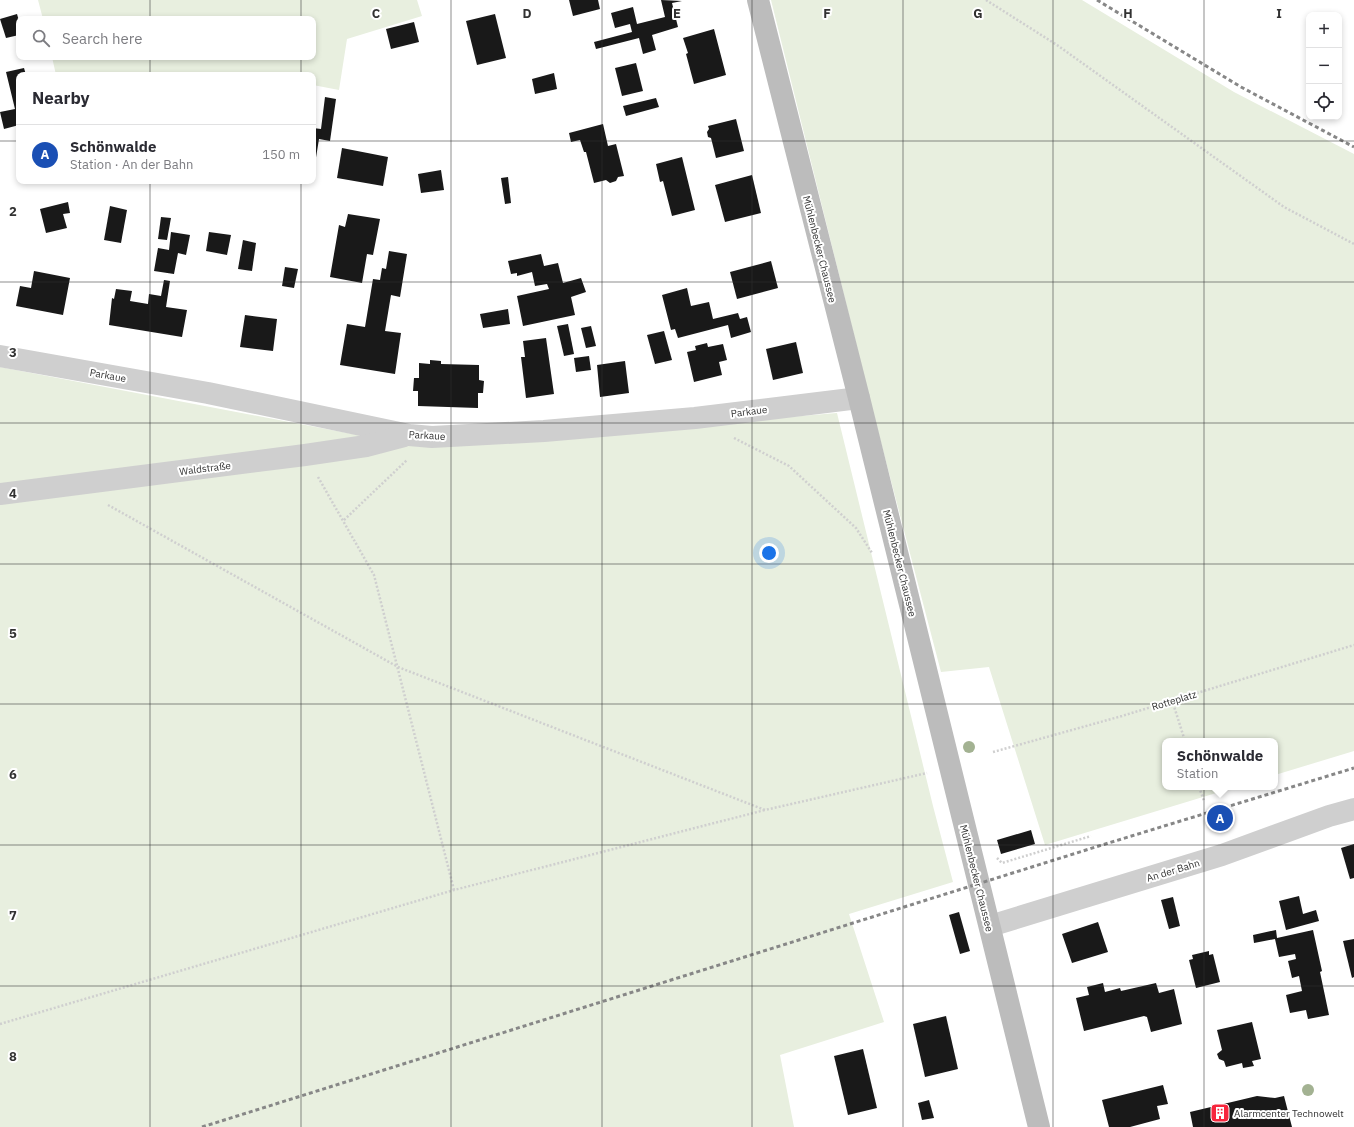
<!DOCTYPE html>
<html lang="en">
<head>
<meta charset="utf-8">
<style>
  :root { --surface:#fff; --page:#f2f2f3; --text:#2b2b33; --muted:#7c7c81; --line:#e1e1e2; --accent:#111827 }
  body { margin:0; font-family:"IBM Plex Sans",sans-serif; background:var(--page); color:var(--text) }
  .controls { position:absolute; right:12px; top:12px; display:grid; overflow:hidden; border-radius:8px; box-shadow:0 2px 6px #0003 }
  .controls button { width:36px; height:36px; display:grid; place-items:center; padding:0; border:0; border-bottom:1px solid var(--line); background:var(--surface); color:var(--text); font:20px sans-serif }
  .you { position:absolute; left:769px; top:553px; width:14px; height:14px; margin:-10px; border:3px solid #fff; border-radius:50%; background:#1a73e8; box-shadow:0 0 0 6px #1a73e833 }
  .badge { display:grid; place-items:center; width:26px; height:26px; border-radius:50%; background:var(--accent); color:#fff; font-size:13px; font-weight:700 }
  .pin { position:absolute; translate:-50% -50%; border:2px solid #fff; box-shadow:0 1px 4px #0006 }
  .popup { position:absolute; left:1162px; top:738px; width:116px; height:52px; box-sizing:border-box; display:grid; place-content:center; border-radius:8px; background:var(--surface); filter:drop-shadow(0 1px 3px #0005); font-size:13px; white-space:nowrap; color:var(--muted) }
  .popup b { font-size:15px; color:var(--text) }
  .popup::after { content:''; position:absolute; left:50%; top:100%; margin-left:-8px; border:8px solid transparent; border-top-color:var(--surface) }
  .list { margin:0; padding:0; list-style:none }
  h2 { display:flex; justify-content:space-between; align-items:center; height:52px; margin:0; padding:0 16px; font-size:17px }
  h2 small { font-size:13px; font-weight:400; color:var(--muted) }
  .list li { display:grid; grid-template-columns:26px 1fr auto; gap:12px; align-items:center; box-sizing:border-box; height:60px; padding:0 16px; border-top:1px solid var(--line) }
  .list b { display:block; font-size:15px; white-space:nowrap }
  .list p { margin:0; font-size:13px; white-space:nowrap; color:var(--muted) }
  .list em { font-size:13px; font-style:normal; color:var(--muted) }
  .icon { flex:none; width:22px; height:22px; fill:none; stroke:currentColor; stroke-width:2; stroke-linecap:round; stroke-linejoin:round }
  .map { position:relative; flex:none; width:1354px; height:1127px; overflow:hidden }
  .search { position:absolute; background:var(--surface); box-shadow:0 2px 6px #0003; left:16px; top:16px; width:300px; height:44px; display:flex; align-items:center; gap:10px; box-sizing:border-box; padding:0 14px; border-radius:8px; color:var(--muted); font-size:15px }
  .panel { position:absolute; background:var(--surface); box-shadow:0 2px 6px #0003; left:16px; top:72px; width:300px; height:112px; border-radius:8px }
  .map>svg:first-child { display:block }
  .green { fill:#e8efdf }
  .building { fill:#191919 }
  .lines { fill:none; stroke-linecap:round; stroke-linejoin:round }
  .path { stroke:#cfcfcf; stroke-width:2.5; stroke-dasharray:2 2; stroke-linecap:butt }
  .street { stroke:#cfcfcf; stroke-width:22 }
  .secondary { stroke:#bcbcbc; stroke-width:22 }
  .rail { stroke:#878787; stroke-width:3; stroke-dasharray:4 3; stroke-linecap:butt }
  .tree { fill:#a3b292 }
  .grid { fill:none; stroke:#323232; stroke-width:1; stroke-opacity:0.55 }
  .labels { text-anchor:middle; stroke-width:4; stroke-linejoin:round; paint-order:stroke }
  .street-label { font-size:10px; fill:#323232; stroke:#fff }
  .poi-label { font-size:10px; fill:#323232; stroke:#fff; text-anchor:start }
  .grid-label { font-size:13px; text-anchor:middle; font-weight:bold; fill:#323232; stroke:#fff; stroke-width:4; stroke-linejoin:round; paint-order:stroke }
</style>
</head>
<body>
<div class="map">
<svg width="1354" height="1127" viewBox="0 0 1354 1127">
  <rect width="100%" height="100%" fill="#fff"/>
  <g class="green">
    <path d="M38 0H417L422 16 347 39 339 90 313 85V75H56L52 57H313V19H43Z"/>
    <path d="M771 0H1082L1234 92 1354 154V751L1275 775V741H1165V787H1236L1045 845 989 667 941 672 872 408Z"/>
    <path d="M0 367 421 447 837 413 933 806 953 882 849 914 884 1022 780 1055 794 1127H0Z"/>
  </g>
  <g class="building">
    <path d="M569 0H598L600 9 573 16Z"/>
    <path d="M661 0 682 1 672 3 678 27 652 35 656 50 643 54 639 38 596 49 594 42 632 32 630 24 615 28 611 13 633 7 637 24 665 17Z"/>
    <path d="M17 14 19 21V35L6 38 0 19Z"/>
    <path d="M495 14 506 58 477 65 466 21Z"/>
    <path d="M414 22 419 42 391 49 386 29Z"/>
    <path d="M714 29 726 75 694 84 686 54 688 53 683 38Z"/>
    <path d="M636 63 643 91 622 96 615 68Z"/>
    <path d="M24 68 26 75H19V125L4 129 0 112 15 109 6 72Z"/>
    <path d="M554 73 557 89 535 94 532 79Z"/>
    <path d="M325 97 336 99 330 141 319 139 313 176V128L321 129Z"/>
    <path d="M656 98 659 107 626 116 623 106Z"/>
    <path d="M736 119 744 151 716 158 711 138 708 137 707 132 709 129 708 126Z"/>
    <path d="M603 124 608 146 616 144 624 176 618 177 616 181 610 183 606 180 594 183 586 152H584L580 140 571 142 569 133Z"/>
    <path d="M342 148 388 157 383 186 337 178Z"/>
    <path d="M682 157 695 210 672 216 663 181 660 182 656 164Z"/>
    <path d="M441 170 444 190 421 193 418 174Z"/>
    <path d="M752 175 761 213 725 222 715 185Z"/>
    <path d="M508 177 511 203 505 204 501 178Z"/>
    <path d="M68 202 70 213 63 214 67 228 46 233 40 209Z"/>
    <path d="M110 206 127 210 121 243 104 240Z"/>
    <path d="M348 214 380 219 373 255 367 254 362 283 330 277 339 225 345 227Z"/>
    <path d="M161 217 171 218 167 240 158 239Z"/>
    <path d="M171 232 190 235 186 255 178 253 174 274 154 271 158 248 169 250Z"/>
    <path d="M209 232 231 235 227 255 206 251Z"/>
    <path d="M243 240 256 243 252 271 238 269Z"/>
    <path d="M389 251 407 254 400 297 391 295 385 331 401 333 395 374 340 365 347 324 365 327 373 279 380 280 382 268 386 269Z"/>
    <path d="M541 254 544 266 558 263 563 283 581 278 586 292 571 297 575 315 523 326 517 296 549 289 547 284 535 286 532 272 517 276V273L511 274 508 261Z"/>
    <path d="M771 261 778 288 737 299 730 272Z"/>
    <path d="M285 267 298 269 294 288 282 286Z"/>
    <path d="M34 271 70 278 63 315 16 306 20 286 31 288Z"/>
    <path d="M164 280 170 281 166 307 187 310 182 337 109 325 112 298 114 299 116 289 132 291 130 301 148 304 149 294 161 296Z"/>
    <path d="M687 288 691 306 709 302 713 319 738 313 740 319 747 317 751 332 731 338 728 325 678 338 675 329 671 330 662 295Z"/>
    <path d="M508 309 510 324 483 328 480 314Z"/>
    <path d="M245 315 277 319 273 351 240 347Z"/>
    <path d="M568 324 574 354 564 356 557 326Z"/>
    <path d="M591 326 596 346 586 348 581 328Z"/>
    <path d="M664 331 672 360 655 364 647 335Z"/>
    <path d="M546 338 554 394 526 398 521 357H525L523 341Z"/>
    <path d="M796 342 803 373 773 380 766 349Z"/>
    <path d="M707 343 708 347 723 344 727 360 719 362 722 375 694 382 687 352 696 350 695 346Z"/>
    <path d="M589 356 591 370 576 372 574 358Z"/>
    <path d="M430 360 441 361V364L479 365V380L484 381 483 393H478V408L418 406V391H413L414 378H419V363L430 364Z"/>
    <path d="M625 361 629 393 600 397 597 365Z"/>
    <path d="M1031 830 1035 844 1001 854 997 840Z"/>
    <path d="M1354 844V878L1350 879 1341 848Z"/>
    <path d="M1299 896 1303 914 1316 910 1319 921 1286 930 1279 901Z"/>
    <path d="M1173 897 1180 926 1169 929 1161 900Z"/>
    <path d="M959 912 970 951 960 954 949 915Z"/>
    <path d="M1098 922 1108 952 1072 963 1062 934Z"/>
    <path d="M1276 930 1277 938 1313 930 1322 971 1320 972 1329 1015 1308 1019 1306 1010 1290 1013 1286 995 1302 991 1299 976 1292 978 1288 961 1296 959 1295 954 1279 957 1275 939 1254 943 1253 935Z"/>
    <path d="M1354 939V977L1352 978 1343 941Z"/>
    <path d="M1209 951V955L1213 954 1220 982 1196 988 1189 960 1193 959 1192 955Z"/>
    <path d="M1103 983 1105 992 1120 988 1121 991 1156 983 1159 993 1174 989 1182 1024 1151 1032 1147 1017 1144 1016 1084 1031 1076 998 1089 995 1087 987Z"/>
    <path d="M946 1016 958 1069 925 1077 913 1024Z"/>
    <path d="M1252 1022 1261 1059 1252 1061 1254 1066 1243 1068 1242 1063 1226 1067 1224 1061 1219 1059 1217 1054 1222 1050 1217 1030Z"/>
    <path d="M863 1049 877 1108 848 1115 834 1056Z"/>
    <path d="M1163 1085 1168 1104 1157 1106 1160 1119 1130 1127H1109L1102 1100Z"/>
    <path d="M1257 1096 1275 1098 1284 1096 1292 1127H1193L1190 1112Z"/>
    <path d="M929 1100 934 1118 922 1120 918 1103Z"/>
  </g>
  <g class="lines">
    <g class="path">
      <path d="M986 0 1057 45 1284 207 1354 244"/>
      <path d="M734 438 789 466 856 528 872 553"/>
      <path d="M318 477 374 575 454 890"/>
      <path d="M108 505 398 667 765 810 927 773"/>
      <path d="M344 520 407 460"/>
      <path d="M1172 700 1185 741"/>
      <path d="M993 752 1122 716 1354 645"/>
      <path d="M1199 787 1204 801"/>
      <path d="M997 858 1002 863 1091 836"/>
      <path d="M0 1024 454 890 765 810"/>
    </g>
    <g class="street">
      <path d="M0 356 208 393 409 435 432 437 544 431 695 418 859 398"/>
      <path d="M0 494 305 455 366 446 404 436"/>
      <path d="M990 926 1222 855 1329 816 1354 809"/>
    </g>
    <path class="secondary" d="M758 0 859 398 1039 1127"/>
    <g class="rail">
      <path d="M1097 0 1241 87 1354 147"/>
      <path d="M202 1127 1102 845 1354 768"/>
    </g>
  </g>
  <g class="tree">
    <circle cx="969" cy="747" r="6"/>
    <circle cx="1308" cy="1090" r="6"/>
  </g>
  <path class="grid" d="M150 0V19M301 0V19M451 0V1127M602 0V1127M752 0V1127M903 0V1127M1053 0V1127M1204 0V1127M150 57V75M301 57V75M0 141H19M313 141H1354M150 181V1127M301 181V1127M0 282H1354M0 423H1354M0 564H1354M0 704H1354M0 845H1354M0 986H1354"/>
  <defs>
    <symbol id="building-square" viewBox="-11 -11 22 22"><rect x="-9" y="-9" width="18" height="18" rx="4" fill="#f7263d" stroke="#fff"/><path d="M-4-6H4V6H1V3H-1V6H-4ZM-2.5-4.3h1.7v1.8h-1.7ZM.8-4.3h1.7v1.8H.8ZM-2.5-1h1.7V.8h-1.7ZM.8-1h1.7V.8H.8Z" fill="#fff"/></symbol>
  </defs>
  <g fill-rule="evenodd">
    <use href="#building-square" x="1209" y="1102" width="22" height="22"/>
  </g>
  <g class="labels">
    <g class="street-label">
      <text transform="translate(820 249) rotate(76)" y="4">Mühlenbecker Chaussee</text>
      <text transform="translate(108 375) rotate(10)" y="4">Parkaue</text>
      <text transform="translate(749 411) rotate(-7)" y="4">Parkaue</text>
      <text transform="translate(427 435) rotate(3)" y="4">Parkaue</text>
      <text transform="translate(205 468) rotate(-7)" y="4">Waldstraße</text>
      <text transform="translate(900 563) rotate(76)" y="4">Mühlenbecker Chaussee</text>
      <text transform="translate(1174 700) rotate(-17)" y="4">Rotteplatz</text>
      <text transform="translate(1173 870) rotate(-17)" y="4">An der Bahn</text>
      <text transform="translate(977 878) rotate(76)" y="4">Mühlenbecker Chaussee</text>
    </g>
    <g class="poi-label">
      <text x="1234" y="1117">Alarmcenter Technowelt</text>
    </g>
  </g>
  <g class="grid-label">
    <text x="376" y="18">C</text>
    <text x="527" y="18">D</text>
    <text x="677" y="18">E</text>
    <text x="827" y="18">F</text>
    <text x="978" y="18">G</text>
    <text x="1128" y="18">H</text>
    <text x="1279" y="18">I</text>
    <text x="13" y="216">2</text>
    <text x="13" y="357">3</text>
    <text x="13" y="498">4</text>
    <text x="13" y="638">5</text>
    <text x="13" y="779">6</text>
    <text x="13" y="920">7</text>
    <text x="13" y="1061">8</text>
  </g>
</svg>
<div class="controls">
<button>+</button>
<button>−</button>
<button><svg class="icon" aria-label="locate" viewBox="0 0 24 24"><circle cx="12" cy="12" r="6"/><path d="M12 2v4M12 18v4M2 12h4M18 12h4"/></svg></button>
</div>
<div class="you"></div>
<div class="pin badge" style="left:1220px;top:818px;background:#1a4fb4">A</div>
<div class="popup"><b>Schönwalde</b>Station</div>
<div class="search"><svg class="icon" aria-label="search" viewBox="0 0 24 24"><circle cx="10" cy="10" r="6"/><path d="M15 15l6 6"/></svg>Search here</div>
<section class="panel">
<h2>Nearby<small></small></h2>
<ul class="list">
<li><span class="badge" style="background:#1a4fb4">A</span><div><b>Schönwalde</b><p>Station · An der Bahn</p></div><em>150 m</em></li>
</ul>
</section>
</div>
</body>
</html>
